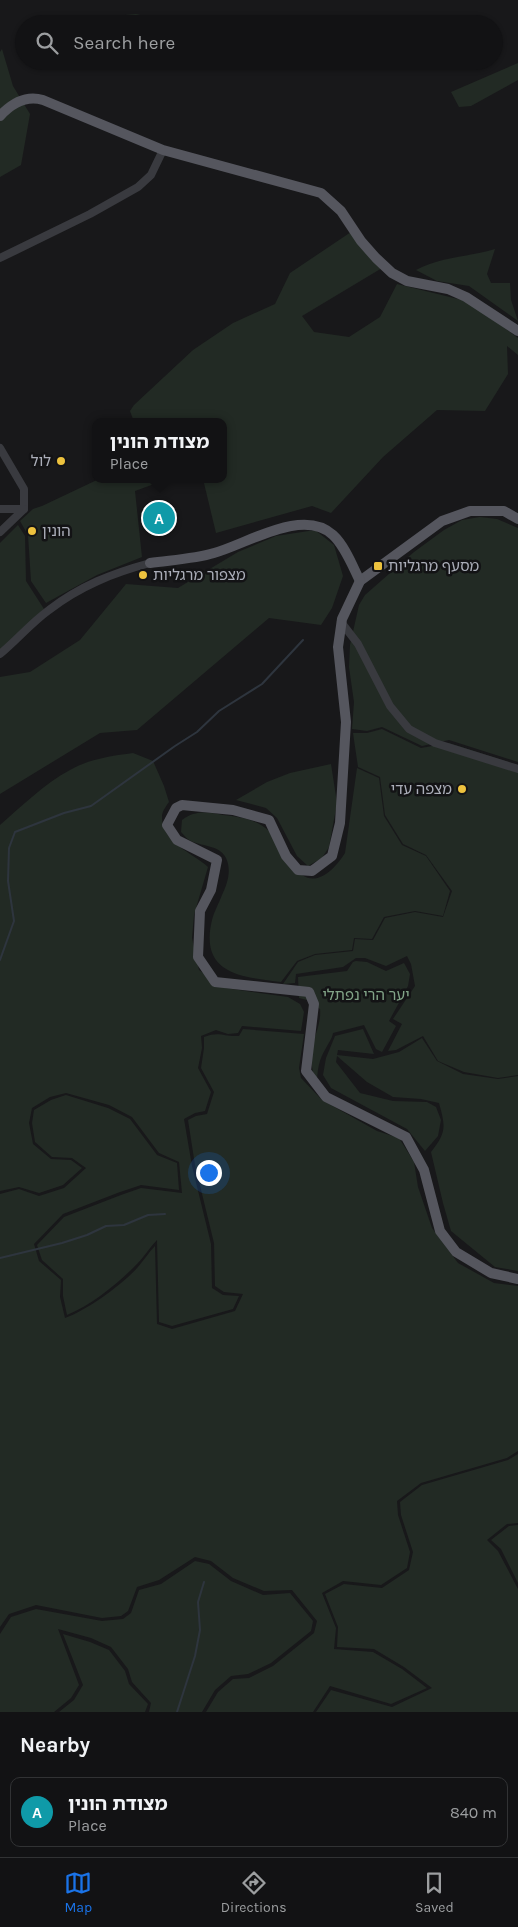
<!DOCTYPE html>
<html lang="en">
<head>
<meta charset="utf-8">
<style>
  :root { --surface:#121214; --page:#1b1b1d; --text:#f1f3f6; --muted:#9c9ea0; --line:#313234; --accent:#1a73e8 }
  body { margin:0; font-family:Karla,"Noto Sans Hebrew",sans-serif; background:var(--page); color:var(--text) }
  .you { position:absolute; left:208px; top:1172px; width:18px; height:18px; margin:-12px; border:4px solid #fff; border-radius:50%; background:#1a73e8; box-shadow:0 0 0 8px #1a73e833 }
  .badge { display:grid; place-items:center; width:32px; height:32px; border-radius:50%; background:var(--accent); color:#fff; font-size:16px; font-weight:700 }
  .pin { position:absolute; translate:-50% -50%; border:2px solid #fff; box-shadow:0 1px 5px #0006 }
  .popup { position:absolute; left:92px; top:418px; width:135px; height:65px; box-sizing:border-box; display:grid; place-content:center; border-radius:10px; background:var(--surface); filter:drop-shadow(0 1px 4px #0005); font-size:16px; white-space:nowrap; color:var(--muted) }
  .popup b { font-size:19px; color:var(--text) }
  .popup::after { content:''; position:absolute; left:50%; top:100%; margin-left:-10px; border:10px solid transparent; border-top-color:var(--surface) }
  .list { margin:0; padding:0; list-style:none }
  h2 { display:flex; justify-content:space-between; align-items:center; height:65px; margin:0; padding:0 20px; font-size:21px }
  h2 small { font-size:16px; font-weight:400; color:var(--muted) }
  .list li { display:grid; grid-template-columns:32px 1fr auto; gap:15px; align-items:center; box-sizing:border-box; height:70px; margin:0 10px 10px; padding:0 10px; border:1px solid var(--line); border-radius:10px }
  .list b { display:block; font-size:19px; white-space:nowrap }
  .list p { margin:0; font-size:16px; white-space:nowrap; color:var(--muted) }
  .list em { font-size:16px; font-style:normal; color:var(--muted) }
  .icon { flex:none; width:28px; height:28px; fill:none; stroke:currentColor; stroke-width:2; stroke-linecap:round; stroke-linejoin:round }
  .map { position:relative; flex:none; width:518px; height:1712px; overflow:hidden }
  .search { position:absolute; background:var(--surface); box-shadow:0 1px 4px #0004; left:15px; right:15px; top:15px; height:55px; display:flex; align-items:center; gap:12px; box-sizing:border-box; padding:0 18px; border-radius:28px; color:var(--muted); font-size:19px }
  .sheet { height:145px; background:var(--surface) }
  nav { display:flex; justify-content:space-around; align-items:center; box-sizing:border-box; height:70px; border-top:1px solid var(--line); background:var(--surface); font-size:14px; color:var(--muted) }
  nav a { display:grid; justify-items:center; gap:2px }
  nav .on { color:var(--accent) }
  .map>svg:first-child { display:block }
  .green { fill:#222a24 }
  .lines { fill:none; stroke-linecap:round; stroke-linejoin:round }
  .stream { stroke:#2e353e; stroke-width:2 }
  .minor { stroke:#393a3f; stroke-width:8 }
  .major { stroke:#55565e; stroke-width:10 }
  .poi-dot { fill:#edc23e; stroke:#131315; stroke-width:2 }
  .labels { text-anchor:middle; stroke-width:5; stroke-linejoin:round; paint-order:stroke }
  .poi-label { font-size:15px; fill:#abaeb9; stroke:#131315; text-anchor:start }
  .park-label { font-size:15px; fill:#82a488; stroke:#131315 }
</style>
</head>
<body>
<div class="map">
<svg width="518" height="1712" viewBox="0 0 518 1712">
  <rect width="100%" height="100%" fill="#18181a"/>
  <g class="green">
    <path d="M136 14 163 20 160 24H71L61 21Z"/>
    <path d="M2 49 13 86 30 114 21 165 0 177V52Z"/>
    <path d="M518 63V80L471 106 459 107 451 92Z"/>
    <path d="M351 232 382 268 302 316 314 332 349 337 380 317 397 284 462 300 478 308 518 338V355L507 346 508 374 485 411 437 410 383 457 331 513 312 506 216 533 203 479H223V422H134L130 411 134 405 193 350 233 323 275 304 290 273Z"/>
    <path d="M495 249 487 274 491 283H510L511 300 518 321 469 286 437 281 416 270C440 257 468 257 495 249Z"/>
    <path d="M99 479H168L135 491 142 557 97 575 46 603 31 581 28 535 20 521 33 509 42 506Z"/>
    <path d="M480 517 497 519 518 528V762L449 740 422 746 382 727 367 731 352 729 354 702 349 667 350 645 359 605 365 595 414 552 444 530 462 520Z"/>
    <path d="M18 525 25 536 26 581 44 609 0 651V543Z"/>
    <path d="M315 530 334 545 343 576 332 608 321 625 269 618 137 730 100 733 0 794V677L30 672 80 640 126 584 178 588 238 552 276 536Z"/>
    <path d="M382 729 421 748 449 743 518 765V1075L498 1078 464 1072 438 1061 423 1036 396 1050 388 1051 402 1024 393 1019 415 986 411 964 407 956 386 966 365 958H356L343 967 296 974 295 983 283 984 298 962 315 955 353 951 355 939 373 940 385 918 415 912 443 917 452 891 426 855 403 844 385 815 380 777 358 767 353 733H367Z"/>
    <path d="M133 753 153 761 164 786 169 802C166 806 162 812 162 816 161 843 192 852 208 867L194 915 192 938 199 970 225 988 288 997 300 1004 304 1012 301 1031 242 1026 238 1033 228 1034 216 1030 201 1036 202 1048 198 1068 211 1092 205 1111 195 1113 184 1119 192 1166 211 1244 212 1288 223 1295 239 1296 233 1309 172 1326 159 1322 157 1240C149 1248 143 1259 134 1267 116 1285 91 1305 67 1315L63 1296V1279L42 1260 37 1245 64 1217 121 1195 141 1188 182 1193 179 1162 159 1153 132 1117 109 1105 66 1093 50 1097 32 1108 29 1123 33 1144 51 1159 71 1160 82 1168 63 1185 39 1193 19 1187 0 1191V825C22 806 44 784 70 770 89 759 111 756 133 753Z"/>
    <path d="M331 764 337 803 329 847 322 858 308 866 297 856 277 818 266 808 236 800 267 782 290 773Z"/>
    <path d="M357 768 379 778 384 816 402 845 426 856 450 891 443 916 415 911 384 917 372 939 354 938 352 950 315 954 297 961 281 982C242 977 199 974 212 920 214 912 219 903 222 895 227 884 232 871 226 858 219 844 201 847 189 840 186 838 183 834 181 832L182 820C195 810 208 812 223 815 240 817 256 819 269 831 280 841 292 867 302 875 319 887 337 866 345 853Z"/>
    <path d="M356 961 367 962 386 971 404 963 410 974 408 986 389 1021 396 1026 382 1052 376 1049 364 1025 333 1033C332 1039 329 1042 326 1048 319 1059 317 1071 317 1084 310 1069 310 1052 315 1037 318 1027 321 1019 320 1009L307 1000 299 998 298 977 347 971 353 962Z"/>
    <path d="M243 1029 304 1034 299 1068 301 1078 322 1100 377 1131 399 1138 414 1162 418 1187 432 1228 458 1263 494 1283 518 1286V1451L507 1458 421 1483 397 1501 398 1515 410 1552 407 1568 381 1585 343 1581 322 1593 336 1628 334 1649 373 1652 402 1669 427 1688 391 1704 330 1686 313 1712H206L218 1692 233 1679 249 1678 273 1666 314 1633 317 1621 292 1590 264 1591 233 1578 211 1561 195 1557 159 1580 137 1587 128 1611 121 1616 102 1618 36 1605 9 1614 0 1627V1194L19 1189 39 1196 64 1188 86 1168 72 1158 52 1157 35 1142 32 1123 34 1110 51 1100 66 1095 108 1108 130 1119 157 1155 177 1163 179 1190 141 1185 120 1192 63 1214 34 1244 39 1261 61 1280 60 1297 65 1318C86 1311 123 1284 138 1267 144 1260 149 1252 155 1246L157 1324 172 1329 235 1311 243 1294 224 1292 215 1286 214 1243 195 1165 188 1120 196 1116 207 1114 214 1092 201 1068 204 1048V1037C220 1031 223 1037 239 1036Z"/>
    <path d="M363 1029 374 1054 338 1050 337 1055 373 1059 399 1052 422 1038 437 1061 463 1074 498 1079 518 1076V1271L495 1267 451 1231 443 1203 431 1152C446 1133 446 1128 439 1103L421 1099 393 1097 367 1082 337 1056 336 1062 360 1093 393 1101 427 1102 436 1107 441 1120 438 1136 425 1151 407 1129 331 1088 323 1075 326 1058 335 1036Z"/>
    <path d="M518 1454V1523L507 1524 487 1540 498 1551 518 1589V1712H316L331 1690 392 1707 432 1688 404 1667 374 1649 337 1647 338 1627 325 1594 344 1584 382 1588 409 1570 413 1552 401 1515 400 1502 422 1485 508 1460Z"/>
    <path d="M518 1525V1583L501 1549 491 1540 509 1526Z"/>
    <path d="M195 1561 209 1564 231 1581 263 1595 290 1593 313 1621 311 1631 271 1663 248 1674 231 1676 215 1690 202 1712H149L151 1703 132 1682 128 1669 111 1647 91 1638 58 1629 79 1685 71 1698 54 1712H0V1634L11 1617 36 1609 102 1621 123 1619 131 1613 139 1590 161 1584Z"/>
    <path d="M63 1634 90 1642 109 1650 125 1671 129 1684 148 1704 145 1712H59L74 1700 83 1685Z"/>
  </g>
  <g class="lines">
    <g class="stream">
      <path d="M0 960 14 921 8 881 9 848 15 832 64 813 91 806 175 746 197 732 219 711 262 684 303 640"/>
      <path d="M0 1258 62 1243 87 1235 106 1226 124 1225 148 1215 165 1214"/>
      <path d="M177 1712 195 1656 200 1630 198 1602 204 1582"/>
    </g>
    <g class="minor">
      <path d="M0 258 90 214 138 187 151 175 163 150"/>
      <path d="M0 448 24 489V509L0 532"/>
      <path d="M0 509H24"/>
      <path d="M341 622 358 644 390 706 409 729 435 743 518 769"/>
      <path d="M0 654C17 640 31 623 49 610 80 586 113 573 150 563"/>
    </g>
    <g class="major">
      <path d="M0 116C12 103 26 95 43 100L163 150 321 193 341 211 361 241 376 258 392 273 407 281 448 289 466 297 518 331"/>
      <path d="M518 519 504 511H470L442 521 360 581 342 619 338 647 346 722 340 823 332 856 312 871 298 870 286 856 269 820 233 810 182 805 176 808 167 825 177 840 217 860 211 890 200 911 198 957 215 982 309 992 314 1004 306 1071 326 1097 406 1137 424 1170 440 1231 456 1252 491 1273 518 1279"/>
      <path d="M150 563C171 560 194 559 214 553 247 544 303 507 333 535 345 546 353 567 360 581"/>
    </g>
  </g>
  <g class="poi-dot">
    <circle cx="61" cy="461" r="5"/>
    <circle cx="32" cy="531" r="5"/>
    <rect x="373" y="561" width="10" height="10" rx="2.5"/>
    <circle cx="143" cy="575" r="5"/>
    <circle cx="462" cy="789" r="5"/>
  </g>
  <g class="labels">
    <g class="poi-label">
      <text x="51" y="466" text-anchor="end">לול</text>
      <text x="42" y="536">הונין</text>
      <text x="388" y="571">מסעף מרגליות</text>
      <text x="153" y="580">מצפור מרגליות</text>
      <text x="452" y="794" text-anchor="end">מצפה עדי</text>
    </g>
    <g class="park-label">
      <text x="366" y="1000">יער הרי נפתלי</text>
    </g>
  </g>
</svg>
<div class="you"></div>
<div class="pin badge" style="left:159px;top:518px;background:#0f9aa8">A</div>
<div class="popup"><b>מצודת הונין</b>Place</div>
<div class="search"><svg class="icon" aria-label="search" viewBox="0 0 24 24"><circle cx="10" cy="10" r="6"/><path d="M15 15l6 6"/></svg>Search here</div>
</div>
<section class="sheet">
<h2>Nearby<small></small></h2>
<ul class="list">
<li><span class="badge" style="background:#0f9aa8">A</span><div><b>מצודת הונין</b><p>Place</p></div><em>840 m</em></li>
</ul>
</section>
<nav>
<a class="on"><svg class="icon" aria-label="map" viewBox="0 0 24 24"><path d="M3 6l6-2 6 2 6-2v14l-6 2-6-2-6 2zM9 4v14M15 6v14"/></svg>Map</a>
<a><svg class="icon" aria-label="directions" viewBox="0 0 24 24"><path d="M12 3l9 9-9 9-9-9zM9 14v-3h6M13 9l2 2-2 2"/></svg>Directions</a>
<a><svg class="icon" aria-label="saved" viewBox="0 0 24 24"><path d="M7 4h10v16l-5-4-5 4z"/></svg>Saved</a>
</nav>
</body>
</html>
